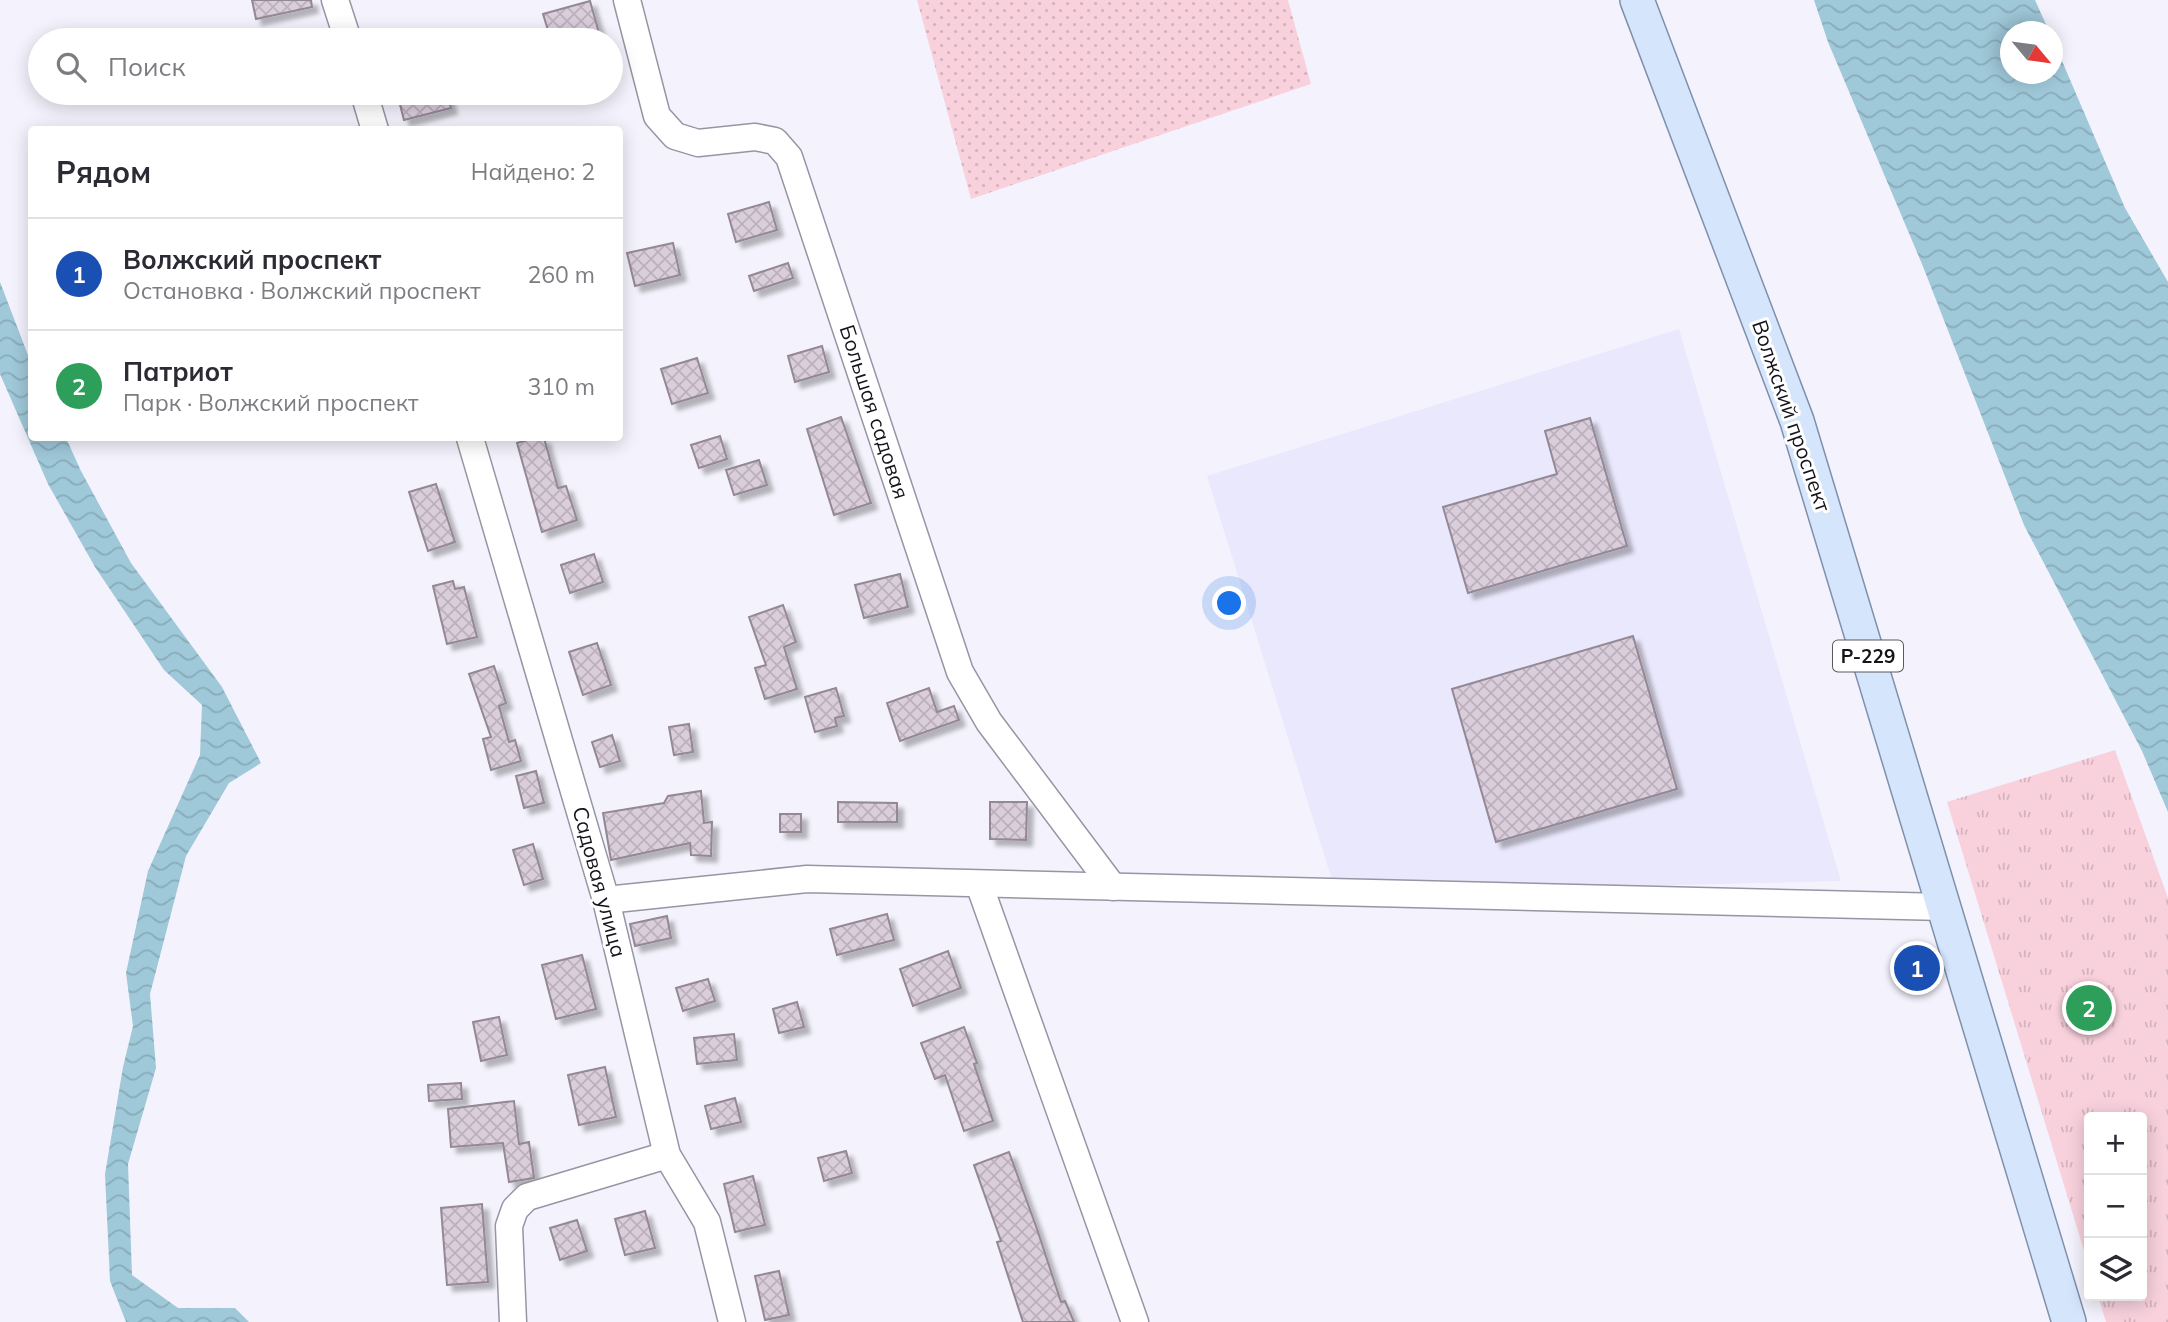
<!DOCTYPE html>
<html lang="ru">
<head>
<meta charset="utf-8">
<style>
  :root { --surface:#fff; --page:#f7f7f7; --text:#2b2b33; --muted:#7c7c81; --line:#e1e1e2; --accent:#7c3aed }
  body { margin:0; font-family:Mulish,sans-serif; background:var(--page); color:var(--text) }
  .controls { position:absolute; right:21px; bottom:21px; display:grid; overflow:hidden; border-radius:7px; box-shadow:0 4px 18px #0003 }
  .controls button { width:63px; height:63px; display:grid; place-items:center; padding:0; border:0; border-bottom:2px solid var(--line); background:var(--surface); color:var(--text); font:35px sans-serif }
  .compass { position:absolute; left:2000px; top:21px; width:63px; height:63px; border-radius:50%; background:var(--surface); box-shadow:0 4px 18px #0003; rotate:119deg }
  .you { position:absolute; left:1230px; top:604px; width:24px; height:24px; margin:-18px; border:5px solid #fff; border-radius:50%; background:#1a73e8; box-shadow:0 0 0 10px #1a73e833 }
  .badge { display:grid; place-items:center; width:46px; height:46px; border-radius:50%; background:var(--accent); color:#fff; font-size:23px; font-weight:700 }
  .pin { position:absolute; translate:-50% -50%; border:4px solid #fff; box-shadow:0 2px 7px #0006 }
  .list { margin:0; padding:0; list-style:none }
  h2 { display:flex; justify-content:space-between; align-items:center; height:91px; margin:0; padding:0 28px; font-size:30px }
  h2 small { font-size:23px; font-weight:400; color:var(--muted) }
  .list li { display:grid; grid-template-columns:46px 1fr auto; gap:21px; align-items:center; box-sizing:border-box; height:112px; padding:0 28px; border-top:2px solid var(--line) }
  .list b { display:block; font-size:26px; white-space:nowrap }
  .list p { margin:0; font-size:23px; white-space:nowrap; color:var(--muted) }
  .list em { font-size:23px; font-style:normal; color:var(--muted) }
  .icon { flex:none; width:38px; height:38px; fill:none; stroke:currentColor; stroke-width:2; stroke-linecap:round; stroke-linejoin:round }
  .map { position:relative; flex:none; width:2168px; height:1322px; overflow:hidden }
  .search { position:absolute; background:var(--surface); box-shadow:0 4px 18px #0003; left:28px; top:28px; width:595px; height:77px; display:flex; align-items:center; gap:18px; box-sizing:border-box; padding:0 24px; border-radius:38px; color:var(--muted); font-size:26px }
  .panel { position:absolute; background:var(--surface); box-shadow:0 4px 18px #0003; left:28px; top:126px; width:595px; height:315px; border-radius:7px }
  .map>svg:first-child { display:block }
  .built { fill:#eae8fc }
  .grass { fill:url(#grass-dots) }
  .park { fill:url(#park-tufts) }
  .water { fill:url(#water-waves) }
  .building { fill:url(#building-cross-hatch); stroke:#948895; stroke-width:2; filter:url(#shadow) }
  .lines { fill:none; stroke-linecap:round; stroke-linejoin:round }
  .minor-casing { stroke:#9695a4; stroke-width:29 }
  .major-casing { stroke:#7f90ab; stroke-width:36 }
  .minor { stroke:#fff; stroke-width:26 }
  .major { stroke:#d5e5fc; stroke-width:33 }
  .labels { text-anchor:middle; stroke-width:6; stroke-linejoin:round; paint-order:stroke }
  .shield { fill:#fff; stroke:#5a5a5e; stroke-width:2 }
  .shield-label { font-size:19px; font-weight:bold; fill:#141319 }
  .street-label { font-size:21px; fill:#141319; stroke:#fff }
</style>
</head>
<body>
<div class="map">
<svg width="2168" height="1322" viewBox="0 0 2168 1322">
  <defs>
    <pattern id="grass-dots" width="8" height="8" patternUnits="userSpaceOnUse" patternTransform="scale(1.75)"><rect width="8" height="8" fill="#f8d1dd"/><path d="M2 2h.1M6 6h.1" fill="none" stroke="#d4b3bd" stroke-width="1.8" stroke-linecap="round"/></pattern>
    <pattern id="park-tufts" width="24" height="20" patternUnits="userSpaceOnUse" patternTransform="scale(1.75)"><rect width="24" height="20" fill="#f8d1dd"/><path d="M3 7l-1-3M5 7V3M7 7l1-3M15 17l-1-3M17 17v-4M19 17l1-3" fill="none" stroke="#d4b3bd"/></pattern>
    <pattern id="water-waves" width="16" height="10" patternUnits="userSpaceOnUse" patternTransform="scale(1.75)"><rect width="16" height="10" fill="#9fc8d8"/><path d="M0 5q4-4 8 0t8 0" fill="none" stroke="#88abb9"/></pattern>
    <pattern id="building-cross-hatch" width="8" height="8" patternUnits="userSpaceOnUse" patternTransform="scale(1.75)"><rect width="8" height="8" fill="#dbcedc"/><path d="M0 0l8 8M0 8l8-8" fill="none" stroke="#bbb0bc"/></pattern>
    <filter id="shadow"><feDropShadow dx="6" dy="6" stdDeviation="2" flood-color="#0004"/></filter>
  </defs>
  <rect width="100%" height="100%" fill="#f4f3fd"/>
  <path class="built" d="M1679 329 1841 881 1336 893 1207 476Z"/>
  <path class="grass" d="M917 0H1288L1311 84 971 199Z"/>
  <path class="park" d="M2115 750 2168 898V1322H2106L2098 1296H2142V1117H2089V1267L1947 802Z"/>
  <g class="water">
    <path d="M1814 0H2035L2049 31 2010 32V74H2052L2053 40 2125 208 2168 282V812L2142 751 2024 525 1922 264 1828 42Z"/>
    <path d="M0 282 31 363 32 438H66L81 471 131 563 222 687 261 763 229 783 186 856 150 994 156 1068 128 1164 132 1275 178 1308H235L249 1322H126L110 1281 105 1174 123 1067 133 1026 126 973 148 871 200 755 202 705 164 670 95 567 48 484 0 374Z"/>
  </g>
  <g class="building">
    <path d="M252 0H311L312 7 256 19Z"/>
    <path d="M590 1 601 40H551L543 14Z"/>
    <path d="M397 93H447L451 108 404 120Z"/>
    <path d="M769 202 777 230 736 242 728 214Z"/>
    <path d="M673 243 680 275 635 286 627 253Z"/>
    <path d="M788 263 793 278 754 291 749 276Z"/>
    <path d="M822 346 829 372 795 382 788 356Z"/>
    <path d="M697 358 708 393 672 404 661 369Z"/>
    <path d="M841 417 871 503 834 515 807 429Z"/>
    <path d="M1590 418 1627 546 1468 593 1443 507 1557 474 1545 431Z"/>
    <path d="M720 436 727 459 699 468 691 445Z"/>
    <path d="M534 438H544L558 488 566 486 577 520 542 532 517 443Z"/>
    <path d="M759 460 767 485 734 495 726 470Z"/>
    <path d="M436 484 455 542 428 551 409 492Z"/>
    <path d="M594 554 603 582 570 593 561 565Z"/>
    <path d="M900 574 908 607 864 618 855 585Z"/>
    <path d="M453 581 455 589 464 587 477 637 447 644 433 586Z"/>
    <path d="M783 605 796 642 784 647 797 689 765 699 755 668 766 665 749 617Z"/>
    <path d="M1633 636 1677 789 1496 842 1452 689Z"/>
    <path d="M597 643 611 685 583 695 569 652Z"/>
    <path d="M494 666 506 703 499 706 509 742 515 740 521 761 491 770 483 739 491 737 469 674Z"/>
    <path d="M836 688 844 716 835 718 837 726 815 732 805 697Z"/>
    <path d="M929 688 937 712 954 706 959 720 900 741 887 703Z"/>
    <path d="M689 724 693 752 674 755 669 727Z"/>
    <path d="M612 735 620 761 600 767 592 742Z"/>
    <path d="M536 771 544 803 524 808 516 776Z"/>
    <path d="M701 791 704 823 712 822 711 856 691 855 690 843 611 860 603 813 664 803 668 796Z"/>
    <path d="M838 802 897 803V822H838Z"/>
    <path d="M990 802H1027L1026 840 990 839Z"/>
    <rect x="780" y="814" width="21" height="18"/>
    <path d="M533 844 543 879 524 885 513 850Z"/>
    <path d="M887 914 894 940 837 955 830 929Z"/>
    <path d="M667 916 671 938 635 946 630 924Z"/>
    <path d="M948 951 961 988 913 1006 900 969Z"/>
    <path d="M582 955 596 1009 556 1019 542 965Z"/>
    <path d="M708 979 715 1001 683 1011 676 988Z"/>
    <path d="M797 1002 804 1027 779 1033 773 1009Z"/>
    <path d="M499 1017 507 1055 481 1061 473 1022Z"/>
    <path d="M964 1027 977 1063 974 1064 993 1121 964 1131 945 1075 935 1079 921 1043Z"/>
    <path d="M734 1034 737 1060 697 1064 694 1038Z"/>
    <path d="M605 1067 616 1117 579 1125 568 1075Z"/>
    <path d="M461 1083 462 1099 429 1101 428 1085Z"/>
    <path d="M735 1098 741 1122 711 1129 705 1106Z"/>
    <path d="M514 1101 519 1144 529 1142 534 1178 509 1182 503 1143 451 1147 448 1109Z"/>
    <path d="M846 1151 852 1173 824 1181 818 1158Z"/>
    <path d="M1009 1152 1037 1229 1061 1302 1065 1301 1074 1322H1023L997 1242 1001 1241 974 1165Z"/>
    <path d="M753 1176 765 1225 735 1232 724 1184Z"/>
    <path d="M482 1204 488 1282 447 1285 441 1208Z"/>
    <path d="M645 1211 655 1248 625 1255 615 1219Z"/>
    <path d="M577 1220 587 1251 560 1260 550 1228Z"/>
    <path d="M779 1271 789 1315 765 1320 755 1276Z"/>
  </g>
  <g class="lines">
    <defs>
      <g id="minor">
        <path d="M335 0 348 40"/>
        <path d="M627 0 657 116 675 136 698 143 755 137 775 141 789 157 960 672 989 722 1113 887"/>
        <path d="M364 93 375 130"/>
        <path d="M470 438 606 900 667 1155 707 1222 732 1322"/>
        <path d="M979 884 1135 1322"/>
        <path d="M606 900 807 879 1944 907"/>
        <path d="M513 1322 509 1226 515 1209 527 1197 667 1155"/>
      </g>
      <path id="major" d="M1637 0 1797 421 2069 1322"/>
    </defs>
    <use href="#minor" class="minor-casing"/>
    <use href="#major" class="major-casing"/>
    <use href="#minor" class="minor"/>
    <use href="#major" class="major"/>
  </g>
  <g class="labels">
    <rect class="shield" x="1833" y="640.5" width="70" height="31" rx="5"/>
    <g class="shield-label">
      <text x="1868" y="663">Р-229</text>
    </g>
    <g class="street-label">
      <text transform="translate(874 412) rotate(72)" y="7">Большая садовая</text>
      <text transform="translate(1791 416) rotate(71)" y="7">Волжский проспект</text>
      <text transform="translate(599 882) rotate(75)" y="7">Садовая улица</text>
    </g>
  </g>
</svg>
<div class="controls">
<button>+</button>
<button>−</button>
<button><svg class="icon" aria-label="layers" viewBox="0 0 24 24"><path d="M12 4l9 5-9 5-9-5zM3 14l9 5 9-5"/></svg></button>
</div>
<svg class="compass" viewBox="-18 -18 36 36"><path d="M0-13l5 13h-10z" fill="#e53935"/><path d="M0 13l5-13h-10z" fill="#7c7c81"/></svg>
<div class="you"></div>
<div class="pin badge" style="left:1917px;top:968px;background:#1a4fb4">1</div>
<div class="pin badge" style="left:2089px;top:1008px;background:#2e9e5b">2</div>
<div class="search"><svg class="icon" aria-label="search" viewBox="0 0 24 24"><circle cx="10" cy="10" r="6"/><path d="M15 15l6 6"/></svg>Поиск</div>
<section class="panel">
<h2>Рядом<small>Найдено: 2</small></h2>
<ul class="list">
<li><span class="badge" style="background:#1a4fb4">1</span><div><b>Волжский проспект</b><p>Остановка · Волжский проспект</p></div><em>260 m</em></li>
<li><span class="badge" style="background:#2e9e5b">2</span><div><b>Патриот</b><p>Парк · Волжский проспект</p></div><em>310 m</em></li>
</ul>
</section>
</div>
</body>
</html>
